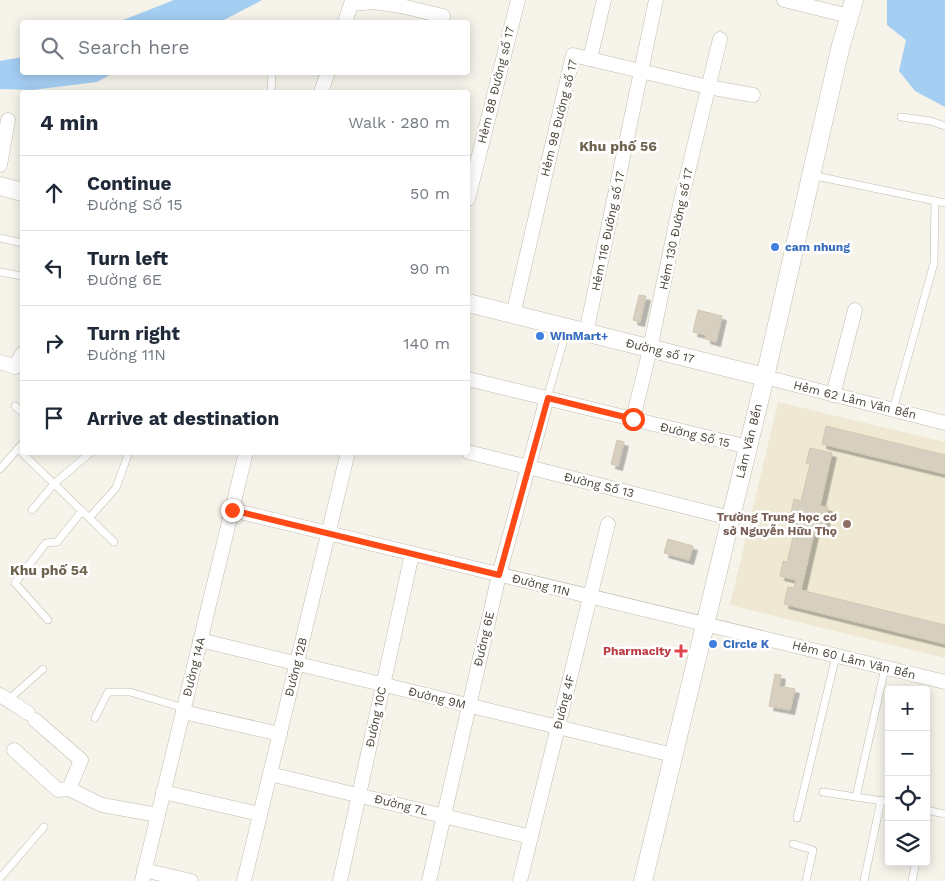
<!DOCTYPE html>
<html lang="en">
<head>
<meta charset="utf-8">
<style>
  :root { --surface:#fff; --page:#f2f2f3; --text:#1f2937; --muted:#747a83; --line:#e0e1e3 }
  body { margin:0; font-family:"Work Sans",sans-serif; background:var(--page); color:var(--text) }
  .controls { position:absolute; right:15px; bottom:15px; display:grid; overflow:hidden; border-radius:5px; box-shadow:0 2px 12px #0003 }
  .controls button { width:45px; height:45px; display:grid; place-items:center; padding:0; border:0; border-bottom:1px solid var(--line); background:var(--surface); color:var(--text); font:25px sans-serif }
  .stop { position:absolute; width:15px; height:15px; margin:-11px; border:4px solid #ff4a17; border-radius:50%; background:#fff }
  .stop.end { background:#ff4a17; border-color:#fff; box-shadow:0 1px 5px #0008 }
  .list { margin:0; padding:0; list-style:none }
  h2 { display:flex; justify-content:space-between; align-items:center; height:65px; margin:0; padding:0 20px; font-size:21px }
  h2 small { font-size:16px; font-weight:400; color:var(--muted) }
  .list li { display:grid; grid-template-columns:32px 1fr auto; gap:15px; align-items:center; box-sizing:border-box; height:75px; padding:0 20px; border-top:1px solid var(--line) }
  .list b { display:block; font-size:19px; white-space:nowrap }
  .list p { margin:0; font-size:16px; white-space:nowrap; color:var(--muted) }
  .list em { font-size:16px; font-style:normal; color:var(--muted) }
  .icon { flex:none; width:28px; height:28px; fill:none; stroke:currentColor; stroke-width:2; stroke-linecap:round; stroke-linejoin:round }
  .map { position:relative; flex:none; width:945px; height:881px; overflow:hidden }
  .search { position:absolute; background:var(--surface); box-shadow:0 2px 12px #0003; left:20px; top:20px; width:450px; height:55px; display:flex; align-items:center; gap:12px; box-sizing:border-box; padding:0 18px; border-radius:5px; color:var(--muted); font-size:19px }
  .panel { position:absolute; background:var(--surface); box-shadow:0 2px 12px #0003; left:20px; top:90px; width:450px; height:365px; border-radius:5px }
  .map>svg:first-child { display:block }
  .education { fill:#efe9d3 }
  .water { fill:#a5cef3 }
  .building { fill:#d7cfbf; stroke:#d3c8b1; filter:url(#shadow) }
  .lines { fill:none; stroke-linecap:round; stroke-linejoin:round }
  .service-casing { stroke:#c1bbac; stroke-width:8 }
  .minor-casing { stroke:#c1bbac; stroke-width:15 }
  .tertiary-casing { stroke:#c1bbac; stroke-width:19 }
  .service { stroke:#fff; stroke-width:7 }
  .minor { stroke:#fff; stroke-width:14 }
  .tertiary { stroke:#fff; stroke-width:18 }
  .route { stroke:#ff4a17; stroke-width:6 }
  .shop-dot { fill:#3f7fe0; stroke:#fff; stroke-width:2 }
  .education-dot { fill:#8d6e63; stroke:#fff; stroke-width:2 }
  .health-dot { fill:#e0444e; stroke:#fff; stroke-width:2 }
  .labels { text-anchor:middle; stroke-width:5; stroke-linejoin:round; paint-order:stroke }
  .street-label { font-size:12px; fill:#4a4437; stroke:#fff }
  .shop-label { font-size:12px; font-weight:bold; fill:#366cbe; stroke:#fff; text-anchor:start }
  .education-label { font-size:12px; font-weight:bold; fill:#785e54; stroke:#fff; text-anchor:end }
  .health-label { font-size:12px; font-weight:bold; fill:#be3a42; stroke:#fff; text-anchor:end }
  .neighbourhood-label { font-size:14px; font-weight:bold; fill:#6d634e; stroke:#fff }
</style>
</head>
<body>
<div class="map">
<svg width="945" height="881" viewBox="0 0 945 881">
  <defs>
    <filter id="shadow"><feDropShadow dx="4.5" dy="4.5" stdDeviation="0" flood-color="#0004"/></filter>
  </defs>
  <rect width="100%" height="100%" fill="#f5f3ea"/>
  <path class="education" d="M778 402 945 442V658L730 605Z"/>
  <g class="water">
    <path d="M174 0H262L220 22H118Z"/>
    <path d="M887 0H945V107L915 91 899 71 906 40 887 25Z"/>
    <path d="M22 57V72L113 73 97 82 32 90 0 89V61Z"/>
  </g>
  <g class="building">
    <path d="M639 295 646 296 640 322 633 320Z"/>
    <path d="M698 310 722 316 716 342 706 339V335L693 332Z"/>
    <path d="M826 426 945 455V474L822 444Z"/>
    <path d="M617 440 624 442 618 466 611 464Z"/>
    <path d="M810 448 832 453 820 506 828 507 823 531 815 529 801 590 945 625V644L784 604 788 587 794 588 796 580 780 576 783 561 787 562 796 524 789 522 794 499 801 501 810 464 806 463Z"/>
    <path d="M668 539 693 546 689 560 664 553Z"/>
    <path d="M775 674 781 675 779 686 795 689 790 710 769 706Z"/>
  </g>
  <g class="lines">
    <defs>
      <g id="service">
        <path d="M271 92 272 72"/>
        <path d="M901 117 930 121 945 126"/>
        <path d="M811 175 945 203"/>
        <path d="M0 238 22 243"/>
        <path d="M0 272 22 276"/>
        <path d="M547 398 567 329"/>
        <path d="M15 406 22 412"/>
        <path d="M893 410 934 263 935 201"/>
        <path d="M18 449 114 542"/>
        <path d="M0 469 22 444"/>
        <path d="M32 510 54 484 91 452"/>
        <path d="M89 518 116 488 129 452"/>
        <path d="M48 620 15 583 46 543 57 542 82 511"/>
        <path d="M8 700 43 669"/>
        <path d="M95 718 108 692H130L184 708"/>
        <path d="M823 792 889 802"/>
        <path d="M856 797 885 668"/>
        <path d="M926 810 945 814"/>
        <path d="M797 818 836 656"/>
        <path d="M793 844 813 850 806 881"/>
        <path d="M0 878 44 827"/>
        <path d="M864 881 881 800"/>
        <path d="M912 881 916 862"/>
      </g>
      <g id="minor">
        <path d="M784 0 849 16"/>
        <path d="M345 22 351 4 374 2 401 6 443 16"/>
        <path d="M590 59 604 0"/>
        <path d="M321 92 328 72"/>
        <path d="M0 165 8 120"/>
        <path d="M468 199 518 0"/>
        <path d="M513 315 573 55 708 87 753 95"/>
        <path d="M586 333 656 0"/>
        <path d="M0 362 15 367 22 354"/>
        <path d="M765 377 945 423"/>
        <path d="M468 379 748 447"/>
        <path d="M833 395 855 310"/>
        <path d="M633 419 650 349 679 209 720 39"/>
        <path d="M468 452 730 518"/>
        <path d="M232 510 945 682"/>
        <path d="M200 640 673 755"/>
        <path d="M0 695 28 713"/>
        <path d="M183 712 280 734"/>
        <path d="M35 720 81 760 69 789 102 805 158 815"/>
        <path d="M14 750 58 790 69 789"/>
        <path d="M270 774 531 837"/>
        <path d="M163 792 260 814"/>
        <path d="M144 870 191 881"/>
        <path d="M142 881 246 452"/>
        <path d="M244 881 348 452"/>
        <path d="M340 881 412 554"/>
        <path d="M429 881 499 575 547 398"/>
        <path d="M520 881 608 524"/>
      </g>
      <g id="tertiary">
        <path d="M0 186 22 192"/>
        <path d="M468 303 765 377"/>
        <path d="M643 881 765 377 840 49 854 0"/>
      </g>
    </defs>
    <use href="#service" class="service-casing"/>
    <use href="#minor" class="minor-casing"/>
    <use href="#tertiary" class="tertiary-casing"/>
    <use href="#service" class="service"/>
    <use href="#minor" class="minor"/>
    <use href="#tertiary" class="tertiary"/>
  </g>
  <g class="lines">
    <path class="route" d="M232 510 499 575 548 398 633 419"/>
  </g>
  <g class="shop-dot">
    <circle cx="775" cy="247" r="5"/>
    <circle cx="540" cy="336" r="5"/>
    <circle cx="713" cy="644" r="5"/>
  </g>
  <circle class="education-dot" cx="847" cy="524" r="5"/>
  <path class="health-dot" d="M678.5 643.5h5v5h5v5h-5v5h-5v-5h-5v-5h5z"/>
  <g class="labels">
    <g class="street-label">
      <text transform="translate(496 85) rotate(-76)" y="4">Hẻm 88 Đường số 17</text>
      <text transform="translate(559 118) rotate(-76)" y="4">Hẻm 98 Đường số 17</text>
      <text transform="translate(676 229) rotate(-78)" y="4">Hẻm 130 Đường số 17</text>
      <text transform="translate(608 231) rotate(-78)" y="4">Hẻm 116 Đường số 17</text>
      <text transform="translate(660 351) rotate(14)" y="4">Đường số 17</text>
      <text transform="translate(855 400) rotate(14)" y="4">Hẻm 62 Lâm Văn Bền</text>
      <text transform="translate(695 435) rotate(14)" y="4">Đường Số 15</text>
      <text transform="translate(749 441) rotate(-76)" y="4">Lâm Văn Bền</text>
      <text transform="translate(599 485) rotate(14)" y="4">Đường Số 13</text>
      <text transform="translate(541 585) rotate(14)" y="4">Đường 11N</text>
      <text transform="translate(484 639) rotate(-77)" y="4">Đường 6E</text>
      <text transform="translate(854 660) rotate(14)" y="4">Hẻm 60 Lâm Văn Bền</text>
      <text transform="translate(194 667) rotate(-76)" y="4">Đường 14A</text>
      <text transform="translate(296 667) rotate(-76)" y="4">Đường 12B</text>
      <text transform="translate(437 698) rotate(14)" y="4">Đường 9M</text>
      <text transform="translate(564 702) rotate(-76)" y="4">Đường 4F</text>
      <text transform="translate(376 717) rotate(-78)" y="4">Đường 10C</text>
      <text transform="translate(401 805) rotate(14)" y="4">Đường 7L</text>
    </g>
    <g class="shop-label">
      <text x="785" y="251">cam nhung</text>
      <text x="550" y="340">WinMart+</text>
      <text x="723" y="648">Circle K</text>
    </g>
    <g class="education-label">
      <text x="837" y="521">Trường Trung học cơ<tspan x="837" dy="14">sở Nguyễn Hữu Thọ</tspan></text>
    </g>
    <g class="health-label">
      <text x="671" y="655">Pharmacity</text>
    </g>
    <g class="neighbourhood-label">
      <text x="618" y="151">Khu phố 56</text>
      <text x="49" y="575">Khu phố 54</text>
    </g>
  </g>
</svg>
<div class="controls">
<button>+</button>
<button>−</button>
<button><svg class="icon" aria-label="locate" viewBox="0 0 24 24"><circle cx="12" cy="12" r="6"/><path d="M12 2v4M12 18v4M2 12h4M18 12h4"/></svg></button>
<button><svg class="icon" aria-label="layers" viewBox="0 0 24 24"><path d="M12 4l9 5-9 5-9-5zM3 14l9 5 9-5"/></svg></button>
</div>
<div class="stop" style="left:633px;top:419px"></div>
<div class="stop end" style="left:232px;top:510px"></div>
<div class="search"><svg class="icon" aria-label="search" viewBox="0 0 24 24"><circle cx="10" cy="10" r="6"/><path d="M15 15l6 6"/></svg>Search here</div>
<section class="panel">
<h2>4 min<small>Walk · 280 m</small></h2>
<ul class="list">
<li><svg class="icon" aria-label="ahead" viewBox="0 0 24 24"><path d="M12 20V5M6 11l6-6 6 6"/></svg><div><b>Continue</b><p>Đường Số 15</p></div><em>50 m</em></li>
<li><svg class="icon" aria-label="left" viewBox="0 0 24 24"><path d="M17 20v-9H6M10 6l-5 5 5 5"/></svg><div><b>Turn left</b><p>Đường 6E</p></div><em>90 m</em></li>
<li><svg class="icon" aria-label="right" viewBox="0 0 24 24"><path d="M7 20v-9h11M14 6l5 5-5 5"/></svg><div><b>Turn right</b><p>Đường 11N</p></div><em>140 m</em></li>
<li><svg class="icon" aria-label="arrive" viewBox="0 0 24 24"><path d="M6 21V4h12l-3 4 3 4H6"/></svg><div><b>Arrive at destination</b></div></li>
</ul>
</section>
</div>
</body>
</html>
